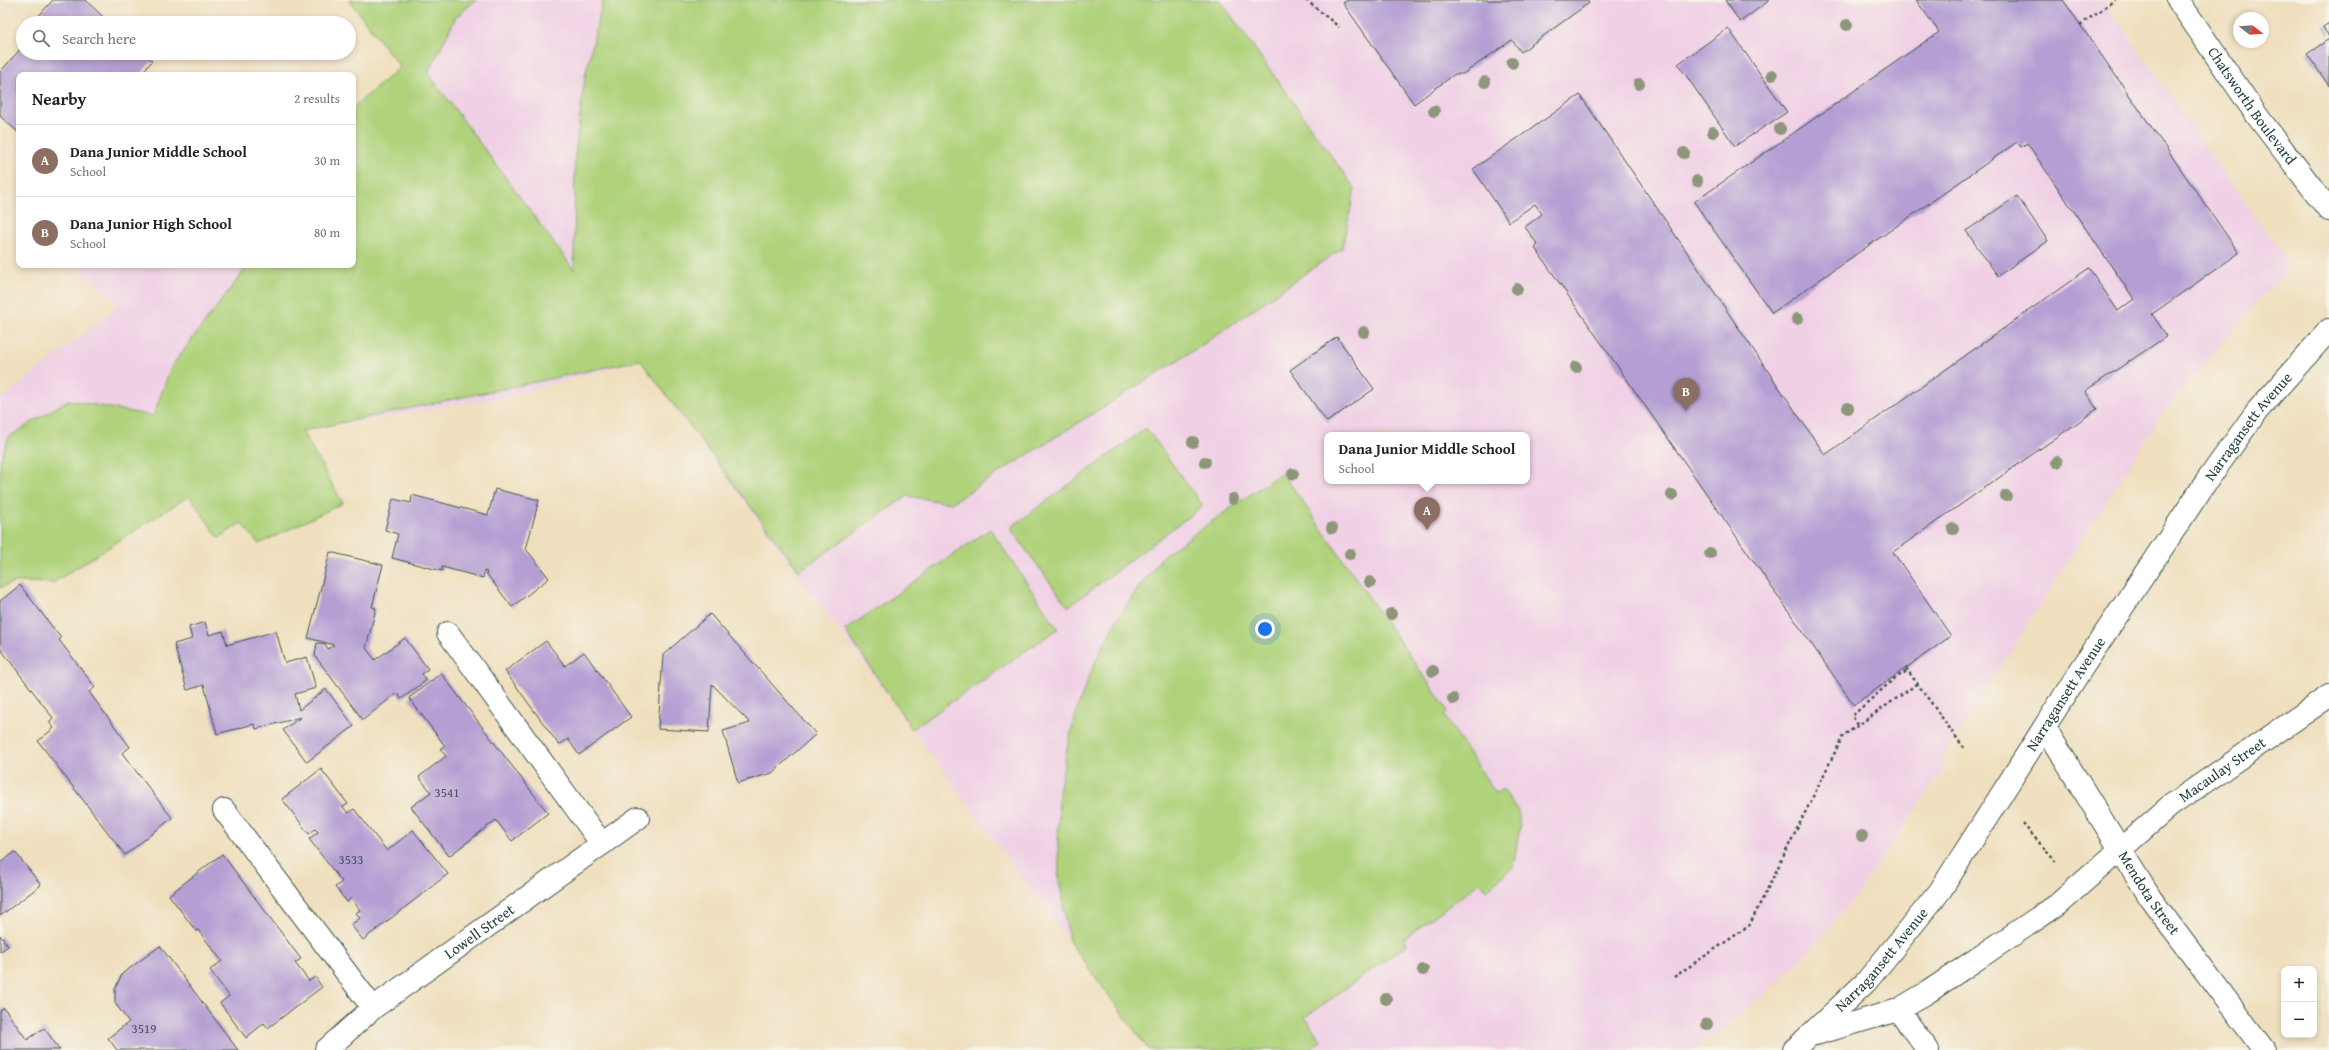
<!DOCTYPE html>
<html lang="en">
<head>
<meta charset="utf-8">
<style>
  :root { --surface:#fff; --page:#f6f6f6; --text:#222; --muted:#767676; --line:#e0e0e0; --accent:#b5179e }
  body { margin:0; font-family:"Gentium Book Plus",serif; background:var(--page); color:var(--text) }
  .controls { position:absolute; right:12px; bottom:12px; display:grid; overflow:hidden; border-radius:8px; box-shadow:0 2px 6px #0003 }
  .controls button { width:36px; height:36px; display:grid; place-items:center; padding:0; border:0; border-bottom:1px solid var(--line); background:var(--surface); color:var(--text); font:20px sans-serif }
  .compass { position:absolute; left:2233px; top:12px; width:36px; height:36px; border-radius:50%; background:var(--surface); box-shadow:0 2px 6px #0003; rotate:107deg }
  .you { position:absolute; left:1265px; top:629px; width:14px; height:14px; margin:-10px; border:3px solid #fff; border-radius:50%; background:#1a73e8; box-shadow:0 0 0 6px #1a73e833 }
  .badge { display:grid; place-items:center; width:26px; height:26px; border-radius:50%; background:var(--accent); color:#fff; font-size:13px; font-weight:700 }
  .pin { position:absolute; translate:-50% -33px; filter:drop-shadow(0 1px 2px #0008) }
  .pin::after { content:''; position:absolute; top:21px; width:14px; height:12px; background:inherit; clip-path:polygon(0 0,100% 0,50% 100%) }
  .popup { position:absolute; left:1324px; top:432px; width:206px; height:52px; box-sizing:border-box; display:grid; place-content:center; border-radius:8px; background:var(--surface); filter:drop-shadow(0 1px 3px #0005); font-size:13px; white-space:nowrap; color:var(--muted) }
  .popup b { font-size:15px; color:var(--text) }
  .popup::after { content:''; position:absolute; left:50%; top:100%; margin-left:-8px; border:8px solid transparent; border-top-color:var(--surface) }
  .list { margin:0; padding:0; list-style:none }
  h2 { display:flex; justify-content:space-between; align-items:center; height:52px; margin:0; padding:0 16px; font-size:17px }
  h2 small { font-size:13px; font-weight:400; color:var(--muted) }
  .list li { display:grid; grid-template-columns:26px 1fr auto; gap:12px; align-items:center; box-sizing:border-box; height:72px; padding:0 16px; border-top:1px solid var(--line) }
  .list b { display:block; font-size:15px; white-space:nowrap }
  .list p { margin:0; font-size:13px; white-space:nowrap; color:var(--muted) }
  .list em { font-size:13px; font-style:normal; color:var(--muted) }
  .icon { flex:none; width:22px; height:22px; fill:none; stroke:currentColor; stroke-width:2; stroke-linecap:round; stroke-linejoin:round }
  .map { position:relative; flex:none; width:2329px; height:1050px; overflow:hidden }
  .search { position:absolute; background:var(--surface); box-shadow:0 2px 6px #0003; left:16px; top:16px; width:340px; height:44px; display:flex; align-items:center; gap:10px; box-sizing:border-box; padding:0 14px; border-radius:22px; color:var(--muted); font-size:15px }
  .panel { position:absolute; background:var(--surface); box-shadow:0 2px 6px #0003; left:16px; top:72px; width:340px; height:196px; border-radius:8px }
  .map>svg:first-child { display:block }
  .built { fill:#f0d0e5; fill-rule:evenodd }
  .green { fill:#afd27a; stroke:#678857 }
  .building { fill:#b49ed3 }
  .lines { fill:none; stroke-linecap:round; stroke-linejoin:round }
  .minor-casing { stroke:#3e5549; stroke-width:24 }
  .major-casing { stroke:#3e5549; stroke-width:24 }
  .path { stroke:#3e5549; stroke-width:2.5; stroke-dasharray:3 3; stroke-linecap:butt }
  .minor { stroke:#fff; stroke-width:22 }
  .major { stroke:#fff; stroke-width:22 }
  .tree { fill:#8d967a }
  .labels { text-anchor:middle; stroke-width:3; stroke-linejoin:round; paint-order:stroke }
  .number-label { font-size:13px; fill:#44555c }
  .street-label { font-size:15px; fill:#1f3d34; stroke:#f7f3e8 }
</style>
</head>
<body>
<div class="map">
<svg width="2329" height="1050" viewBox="0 0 2329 1050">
  <rect width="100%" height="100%" fill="#f7f3e8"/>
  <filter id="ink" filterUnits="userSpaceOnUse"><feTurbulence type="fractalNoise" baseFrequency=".025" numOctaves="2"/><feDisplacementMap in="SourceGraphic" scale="8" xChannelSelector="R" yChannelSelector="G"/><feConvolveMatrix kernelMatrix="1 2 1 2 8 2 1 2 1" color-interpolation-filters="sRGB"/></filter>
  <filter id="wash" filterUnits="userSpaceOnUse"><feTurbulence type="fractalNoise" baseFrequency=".012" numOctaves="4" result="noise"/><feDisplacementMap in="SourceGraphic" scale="16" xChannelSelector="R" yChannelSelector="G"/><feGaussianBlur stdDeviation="0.9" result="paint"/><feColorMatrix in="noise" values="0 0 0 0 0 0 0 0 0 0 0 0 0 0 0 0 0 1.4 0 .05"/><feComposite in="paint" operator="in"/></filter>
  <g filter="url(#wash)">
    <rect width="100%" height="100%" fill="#efdfbe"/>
    <path class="built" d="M349 0H2106L2113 15 2283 256 2287 268 2284 275 2250 309 2160 417 1962 727 1940 763 1945 767 1858 894 1814 946 1765 993 1736 1019 1692 1050H1149L640 360 508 396 302 431 343 503 259 544 241 523 219 538 189 496 53 583 15 582 0 588V400L120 305 75 265H353V108L400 67ZM1327 435H1527V481H1327Z"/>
    <g class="green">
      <path d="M349 0H476L456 17 428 73 574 270 575 155 585 76 603 0H1220L1355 189 1342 248 1205 343 951 503 907 496 799 571 640 360 302 431 343 503 259 544 241 523 219 538 189 496 53 583 15 582 0 588V461L9 437 68 400 153 416 171 367 246 268 245 265H353V108L400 67Z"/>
      <path d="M1146 428 1203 506 1068 607 1010 528Z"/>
      <path d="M1282 472 1448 711 1444 716 1496 793 1503 789 1518 811 1520 825 1513 867 1486 890 1480 883 1403 939 1407 945 1305 1017 1321 1041 1308 1050H1149L1069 941 1059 880 1058 844 1059 793 1067 749 1078 706 1093 667 1112 628 1136 591 1163 556Z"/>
      <path d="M990 529 1058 629 912 729 845 630Z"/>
    </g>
    <g id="blocks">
      <g class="building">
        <path d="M53 0H85L110 23H32Z"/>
        <path d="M1348 0H1587L1589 3 1521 52 1512 40 1463 74H1455L1414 104 1343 3Z"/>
        <path d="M1725 0H1770L1740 22Z"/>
        <path d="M1916 0H2063L2239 253 2152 314 2167 336 2085 391 2097 409 1893 552 1951 636 1854 705 1535 248 1538 245 1525 227 1542 214 1535 204 1509 222 1473 169 1580 95 1825 455 2089 268 2118 311 2134 299 2027 143 2021 147 2017 142 1772 313 1694 202 1939 32Z"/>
        <path d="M2329 23V37L2323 27Z"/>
        <path d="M1728 28 1787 112 1735 146 1678 64Z"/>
        <path d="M2329 39V86L2307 54Z"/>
        <path d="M23 46V53H143L152 61 140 75H19V133L0 116V72Z"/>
        <path d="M2017 196 2048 241 1998 276 1966 231Z"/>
        <path d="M1337 337 1374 389 1327 422 1290 370Z"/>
        <path d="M495 489 539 500 526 549 549 578 512 607 486 573 487 572 484 571 483 578 442 567V571L392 558 398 534 385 530 393 499 411 503 412 495 488 515Z"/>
        <path d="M330 552 383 565 372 607 376 608 366 648 375 660 405 638 428 669 422 674 427 680 401 699 397 693 363 720 315 656 317 643 325 644 328 649 334 645 308 638Z"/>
        <path d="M20 585 61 638 59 640 95 687 89 692 130 747 122 753 172 818 125 855 38 741 54 728 49 722 53 718 0 648V601Z"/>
        <path d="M710 614 816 734 772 773 738 783 723 731 750 723 712 684 709 732 658 729 663 655Z"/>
        <path d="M205 622 209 635 223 631 227 645 276 631 285 663 307 657 316 688 295 694 299 710 326 689 354 726 307 762 283 730 301 717 256 729 254 724 217 734 204 685 187 690 174 644 192 639 189 627Z"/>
        <path d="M546 641 565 666 584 652 631 717 579 755 568 739 559 745 505 671Z"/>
        <path d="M441 673 548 813 512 841 496 820 449 856 411 807 431 792 419 777 446 756 440 749 445 746 409 698Z"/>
        <path d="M321 769 348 804 343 807 348 813 354 809 387 851 413 830 448 874 363 940 351 925 360 918 356 913 360 910 351 898 347 902 335 887 342 882 309 839 318 832 315 829 309 834 282 799Z"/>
        <path d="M15 852 41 885 0 916V863Z"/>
        <path d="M222 854 301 959 295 963 309 981 315 977 322 987 268 1028 264 1023 246 1038 220 1003 229 996 210 970 222 961 198 930 196 931 169 895Z"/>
        <path d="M0 935 8 946 0 952Z"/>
        <path d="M160 946 238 1050H117L108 1038 129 1022 115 1003V989L122 974Z"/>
        <path d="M4 1008 27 1040 44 1028 60 1050H0V1011Z"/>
      </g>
    </g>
  </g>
  <g filter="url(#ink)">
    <use href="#blocks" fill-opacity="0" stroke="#3e5549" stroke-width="1"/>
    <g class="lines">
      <defs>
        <g id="minor">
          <path d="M448 633 602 844"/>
          <path id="s1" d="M2045 728 2151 899 2264 1050"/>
          <path d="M224 810 373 1008"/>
          <path d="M1898 1010 1928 1050"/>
          <path id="s2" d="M1816 1034 1898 1010 1928 992 2057 905 2170 806 2329 696"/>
          <path id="s3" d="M326 1050 373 1008 638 818"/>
          <path id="s4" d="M1794 1050 1866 982 1940 891 2080 671 2206 482 2257 411 2329 330"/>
        </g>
        <g id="major">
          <path id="s5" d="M2178 0 2258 117 2329 210"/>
        </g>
      </defs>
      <use href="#minor" class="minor-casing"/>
      <use href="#major" class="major-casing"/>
      <g class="path">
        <path d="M1306 0 1339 27"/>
        <path d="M2080 25 2115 0"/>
        <path d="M1906 668 1964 748"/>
        <path d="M1858 725 1852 716 1895 678 1907 671"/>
        <path d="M2023 824 2056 862"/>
        <path d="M1674 977 1749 926 1843 736 1917 684"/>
      </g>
      <use href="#minor" class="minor"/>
      <use href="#major" class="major"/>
    </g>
    <g class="tree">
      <circle cx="1847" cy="25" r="6"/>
      <circle cx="1512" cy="63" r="6"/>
      <circle cx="1772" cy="75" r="6"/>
      <circle cx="1485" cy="82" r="6"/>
      <circle cx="1639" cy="84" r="6"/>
      <circle cx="1434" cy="111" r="6"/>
      <circle cx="1780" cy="129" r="6"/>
      <circle cx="1713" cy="132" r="6"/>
      <circle cx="1684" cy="153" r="6"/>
      <circle cx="1697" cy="181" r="6"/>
      <circle cx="1517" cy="289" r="6"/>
      <circle cx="1797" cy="319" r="6"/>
      <circle cx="1364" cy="332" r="6"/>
      <circle cx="1576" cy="367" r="6"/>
      <circle cx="1848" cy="408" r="6"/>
      <circle cx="1193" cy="442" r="6"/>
      <circle cx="1205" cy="462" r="6"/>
      <circle cx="2057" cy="462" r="6"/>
      <circle cx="1293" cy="474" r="6"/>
      <circle cx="1672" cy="495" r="6"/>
      <circle cx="2006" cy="496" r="6"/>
      <circle cx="1233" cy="499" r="6"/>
      <circle cx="1332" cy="528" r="6"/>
      <circle cx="1953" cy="529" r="6"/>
      <circle cx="1710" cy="553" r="6"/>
      <circle cx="1350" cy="554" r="6"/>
      <circle cx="1370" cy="582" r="6"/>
      <circle cx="1391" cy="614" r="6"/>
      <circle cx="1433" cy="671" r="6"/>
      <circle cx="1453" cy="699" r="6"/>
      <circle cx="1862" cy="836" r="6"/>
      <circle cx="1423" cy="970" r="6"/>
      <circle cx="1386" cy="999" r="6"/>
      <circle cx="1707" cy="1024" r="6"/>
    </g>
  </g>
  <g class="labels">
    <g class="number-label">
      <text x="447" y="797">3541</text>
      <text x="351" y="864">3533</text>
      <text x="144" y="1033">3519</text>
    </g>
    <g class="street-label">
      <text dy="5" stroke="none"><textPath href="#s5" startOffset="129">Chatsworth Boulevard</textPath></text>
      <text dy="5" stroke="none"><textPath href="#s4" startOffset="774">Narragansett Avenue</textPath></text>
      <text dy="5" stroke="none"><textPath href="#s4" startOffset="450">Narragansett Avenue</textPath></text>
      <text dy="5" stroke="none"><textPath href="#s2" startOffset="490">Macaulay Street</textPath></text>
      <text dy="5" stroke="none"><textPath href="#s1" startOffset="195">Mendota Street</textPath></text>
      <text dy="5" stroke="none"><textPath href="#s3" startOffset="194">Lowell Street</textPath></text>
      <text dy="5" stroke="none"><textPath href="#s4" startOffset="126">Narragansett Avenue</textPath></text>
    </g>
  </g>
</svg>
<div class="controls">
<button>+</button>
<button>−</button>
</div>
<svg class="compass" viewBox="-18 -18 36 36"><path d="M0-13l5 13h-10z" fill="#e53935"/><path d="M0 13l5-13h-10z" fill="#767676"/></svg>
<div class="you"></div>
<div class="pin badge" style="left:1427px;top:530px;background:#8d6e63">A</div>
<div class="popup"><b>Dana Junior Middle School</b>School</div>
<div class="pin badge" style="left:1686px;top:411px;background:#8d6e63">B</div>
<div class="search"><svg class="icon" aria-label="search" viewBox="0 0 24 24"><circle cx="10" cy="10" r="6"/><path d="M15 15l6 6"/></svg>Search here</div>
<section class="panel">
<h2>Nearby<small>2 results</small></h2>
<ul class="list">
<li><span class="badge" style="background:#8d6e63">A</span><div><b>Dana Junior Middle School</b><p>School</p></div><em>30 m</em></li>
<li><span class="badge" style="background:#8d6e63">B</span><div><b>Dana Junior High School</b><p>School</p></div><em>80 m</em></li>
</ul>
</section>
</div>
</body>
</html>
